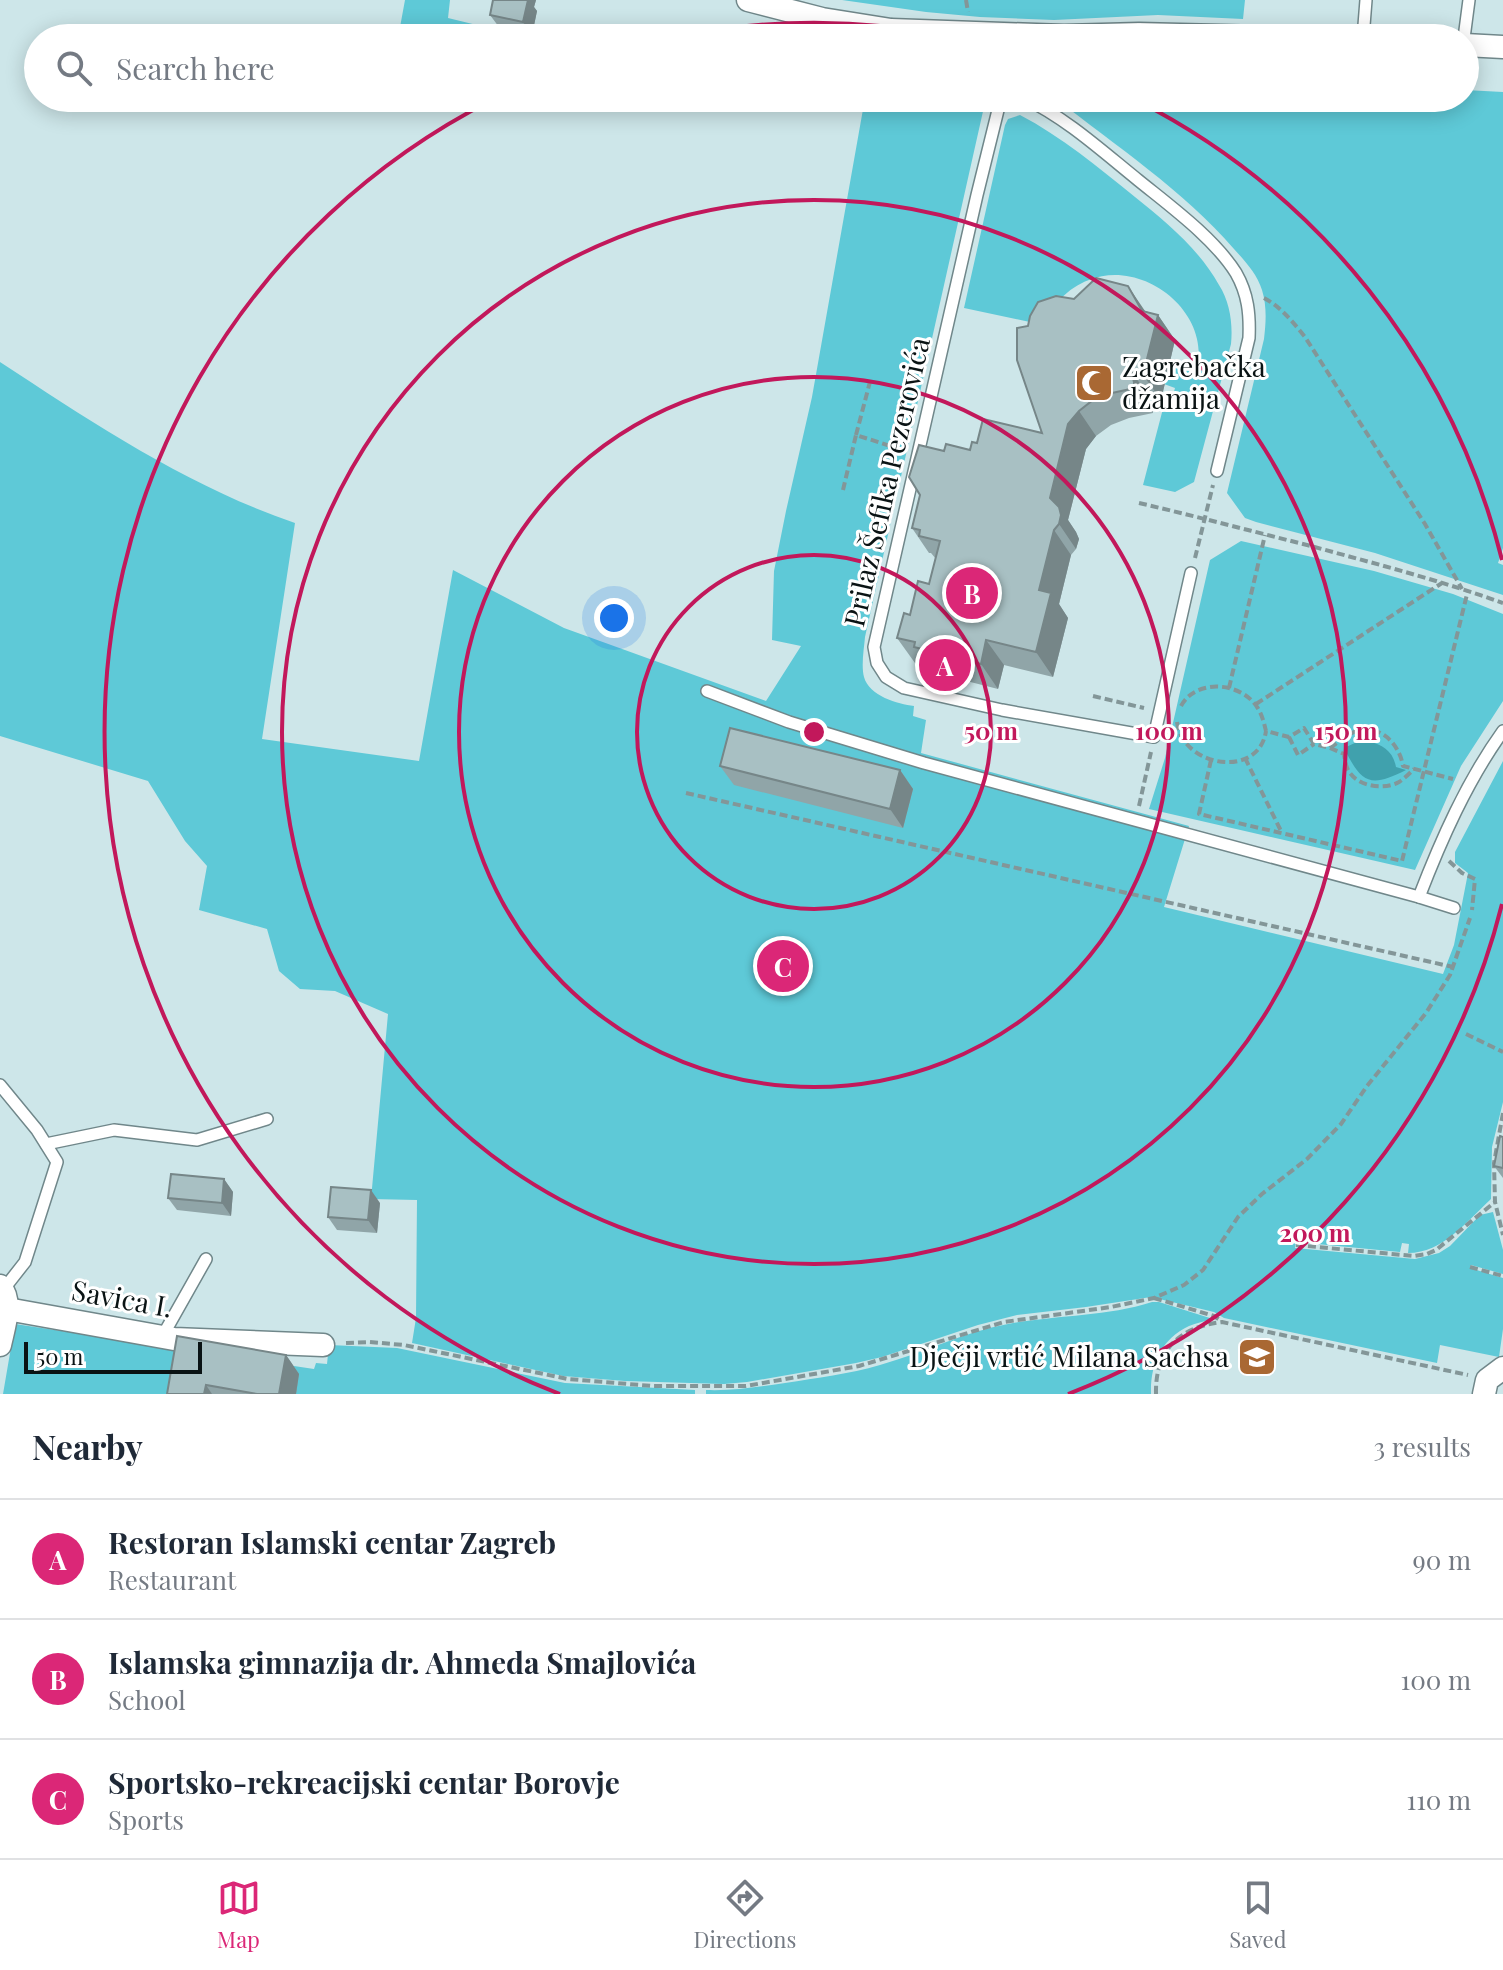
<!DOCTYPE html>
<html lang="en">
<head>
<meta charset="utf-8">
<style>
  :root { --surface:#fff; --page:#f6f6f7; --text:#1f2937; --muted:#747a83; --line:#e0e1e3; --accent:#db2777 }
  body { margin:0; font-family:"Playfair Display",serif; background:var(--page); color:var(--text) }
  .scale { position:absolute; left:24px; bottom:20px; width:178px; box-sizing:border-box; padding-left:8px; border:4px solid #0a1314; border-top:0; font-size:22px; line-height:28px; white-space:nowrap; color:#0a1314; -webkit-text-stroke:6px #fff; paint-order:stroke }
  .you { position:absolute; left:614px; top:618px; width:28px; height:28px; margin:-20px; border:6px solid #fff; border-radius:50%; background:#1a73e8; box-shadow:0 0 0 12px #1a73e833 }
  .badge { display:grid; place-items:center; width:52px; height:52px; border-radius:50%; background:var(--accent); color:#fff; font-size:26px; font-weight:700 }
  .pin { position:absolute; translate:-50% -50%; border:4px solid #fff; box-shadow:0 2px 8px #0006 }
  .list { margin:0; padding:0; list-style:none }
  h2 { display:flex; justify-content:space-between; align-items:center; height:104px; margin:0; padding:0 32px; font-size:34px }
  h2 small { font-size:26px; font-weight:400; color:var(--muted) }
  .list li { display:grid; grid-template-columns:52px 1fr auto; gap:24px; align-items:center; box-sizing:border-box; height:120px; padding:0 32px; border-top:2px solid var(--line) }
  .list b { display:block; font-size:30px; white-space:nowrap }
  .list p { margin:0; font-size:26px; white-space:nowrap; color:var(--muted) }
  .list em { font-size:26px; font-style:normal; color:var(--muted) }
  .icon { flex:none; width:44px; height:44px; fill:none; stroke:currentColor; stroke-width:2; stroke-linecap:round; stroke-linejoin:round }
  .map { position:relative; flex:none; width:1503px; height:1394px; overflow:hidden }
  .search { position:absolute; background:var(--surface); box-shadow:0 4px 20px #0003; left:24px; right:24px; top:24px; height:88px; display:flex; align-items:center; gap:20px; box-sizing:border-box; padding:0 28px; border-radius:44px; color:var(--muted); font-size:30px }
  .sheet { height:464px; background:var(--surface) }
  nav { display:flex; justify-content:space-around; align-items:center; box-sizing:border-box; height:112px; border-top:2px solid var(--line); background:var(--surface); font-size:22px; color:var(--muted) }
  nav a { display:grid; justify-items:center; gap:4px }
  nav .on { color:var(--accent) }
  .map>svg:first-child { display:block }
  .green { fill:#5ec9d7 }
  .water { fill:#40a1ad }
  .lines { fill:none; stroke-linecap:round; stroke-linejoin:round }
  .lane-casing { stroke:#70878a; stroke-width:14 }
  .street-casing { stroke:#70878a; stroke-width:25 }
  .path { stroke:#839698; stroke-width:4; stroke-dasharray:8 4; stroke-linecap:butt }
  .lane { stroke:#fff; stroke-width:11 }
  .street { stroke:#fff; stroke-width:22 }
  .wall { fill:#90a5a8 }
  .shaded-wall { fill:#768688 }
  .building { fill:#a8c0c3; stroke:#768688; stroke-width:2 }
  .ring { fill:none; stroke:#c2185b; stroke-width:4 }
  .labels { text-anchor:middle; stroke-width:6; stroke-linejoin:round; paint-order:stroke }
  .poi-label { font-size:28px; fill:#0a1314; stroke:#fff; text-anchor:start }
  .street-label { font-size:28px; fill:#0a1314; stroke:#fff }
  .centre { fill:#c2185b; stroke:#fff; stroke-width:4 }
  .ring-label { font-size:24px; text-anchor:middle; font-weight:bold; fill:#c2185b; stroke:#fff; stroke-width:6; stroke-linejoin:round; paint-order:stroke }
</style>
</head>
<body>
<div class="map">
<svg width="1503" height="1394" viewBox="0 0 1503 1394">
  <rect width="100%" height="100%" fill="#cde6e9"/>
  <g class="green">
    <path d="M405 0H450L448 18 489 28 487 38H398Z"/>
    <path d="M842 0H1245L1243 19 1158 15 1054 20 980 17 926 12Z"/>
    <path d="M1465 90 1503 92V548L1498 563 1503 565V595L1375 553 1256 522 1245 518 1227 493 1264 339C1266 322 1267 306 1262 290 1257 274 1245 261 1234 249 1183 190 1116 146 1055 98H1465Z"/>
    <path d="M865 98H986L865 637C864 649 861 665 864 677 869 696 898 704 914 706L913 716 926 720 921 753 1189 826 1164 907 1443 974 1454 945 1468 873 1455 863V852L1503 761V1102L1492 1147 1491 1199C1467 1221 1443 1253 1408 1253L1409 1244 1402 1243 1400 1252 1296 1242 1295 1248 1415 1259 1439 1253 1450 1246 1480 1215 1493 1212 1503 1250V1274L1471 1265 1470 1268 1503 1278V1329L1499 1357 1440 1345 1437 1363 1224 1318 1214 1312 1151 1297 1086 1307 1017 1315 978 1325 882 1357 856 1363 747 1382 724 1384 625 1381 563 1376 412 1343 416 1318 417 1200 371 1199 388 1014 335 991 300 989 279 971 267 929 199 910 207 866 185 841 148 781 0 736V362C93 423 189 487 295 523L262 739 419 761 453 570 564 628 766 701 801 646 772 640 774 571 786 511 812 397Z"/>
    <path d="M1020 115C1062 137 1098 167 1135 197 1166 222 1199 249 1219 285 1230 302 1233 324 1231 344L1194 482 1175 492 1143 485 1165 401 1171 402 1175 388 1164 384 1169 365 1196 373C1214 314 1144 258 1089 280 1067 288 1053 306 1039 324L964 308 1005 125 1008 119Z"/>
    <path d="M1241 541 1374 571 1453 594 1503 614V701L1461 766 1415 870 1149 809 1165 758 1210 560Z"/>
    <path d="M1152 1302H1159L1213 1319C1205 1321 1196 1323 1189 1326 1161 1339 1150 1365 1151 1394H706V1390C733 1391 758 1387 785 1383 817 1378 849 1374 880 1365 923 1353 964 1332 1008 1324 1055 1315 1105 1317 1152 1302Z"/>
    <path d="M15 1324 314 1369 316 1363 327 1364 329 1345 397 1348 565 1383 695 1390V1394H3Z"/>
  </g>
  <path class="water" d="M1368 741C1383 745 1393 751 1396 767L1406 770C1370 788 1362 784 1344 748L1357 742Z"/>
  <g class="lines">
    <defs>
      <g id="lane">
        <path d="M1363 38 1366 0"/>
        <path d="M1464 38 1469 0"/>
        <path d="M1001 98 977 195 874 647 877 663 886 677 904 688 1002 710 1154 737 1191 573"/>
        <path d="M1024 98C1066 118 1102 151 1138 180 1170 206 1214 238 1236 273 1248 294 1250 314 1249 338L1217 471"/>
        <path d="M707 691 789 722 924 763 1419 897C1441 840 1467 781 1503 731"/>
        <path d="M1419 897 1454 908"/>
        <path d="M0 1085 37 1130 57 1162 25 1262 3 1290"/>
        <path d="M46 1144 114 1130 197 1140 267 1119"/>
        <path d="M162 1337 206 1259"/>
      </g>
      <g id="street">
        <path d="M748 0 822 19 891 30 1064 36 1139 34 1307 38"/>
        <path d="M1465 45 1503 47"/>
        <path d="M0 1286C13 1302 4 1326 0 1345"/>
        <path d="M7 1309 174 1339 323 1345"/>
        <path d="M1484 1394 1487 1380 1503 1368"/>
      </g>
    </defs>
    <use href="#lane" class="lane-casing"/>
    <use href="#street" class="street-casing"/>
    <g class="path">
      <path d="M966 0 968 12"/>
      <path d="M1264 298C1281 307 1293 322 1305 337L1425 524 1462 589"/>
      <path d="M856 435 871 378"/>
      <path d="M843 490 856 435 903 450"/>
      <path d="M1139 503C1195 516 1251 531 1307 545 1373 563 1439 580 1503 603"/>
      <path d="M1195 558 1213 485"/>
      <path d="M1229 688 1265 535"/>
      <path d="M1093 696 1144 708"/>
      <path d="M1256 704 1442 583"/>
      <path d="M1181 706C1196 678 1241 682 1257 707 1262 714 1264 723 1266 731L1289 737 1304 728 1314 744 1330 748C1337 743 1344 737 1352 733 1377 721 1399 742 1403 766L1453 779"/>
      <path d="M1177 722C1183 768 1259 779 1266 731"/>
      <path d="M1289 737 1298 755 1314 744"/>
      <path d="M1330 748 1344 754C1345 761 1346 768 1350 773 1360 787 1385 790 1399 782 1405 778 1410 773 1414 769"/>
      <path d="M1245 758 1281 831"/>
      <path d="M1211 760 1199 814 1402 861 1468 590"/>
      <path d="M686 793 1453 967"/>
      <path d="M1139 806 1151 752"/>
      <path d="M1449 861 1462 873 1475 879 1472 910"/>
      <path d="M1466 1034 1503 1052"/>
      <path d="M1503 1113 1494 1163 1495 1202 1503 1235"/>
      <path d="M1296 1245 1413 1256 1427 1254 1436 1250 1495 1202"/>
      <path d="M1470 1267 1503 1276"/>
      <path d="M1154 1298 1214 1316 1220 1320"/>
      <path d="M346 1343 369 1342 404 1345 568 1379 652 1386H746L859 1366 1004 1322 1111 1307 1154 1298 1184 1285 1203 1270 1238 1217 1262 1194 1307 1159 1341 1124 1367 1086 1426 1013 1450 975 1470 918"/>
      <path d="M1156 1394C1155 1350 1179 1327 1222 1322L1468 1375"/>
    </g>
    <use href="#lane" class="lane"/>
    <use href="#street" class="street"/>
  </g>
  <g class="wall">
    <path d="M493 0H536L534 7 537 11 532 35 499 27 490 15Z"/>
    <path d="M1146 312 1158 315 1175 340 1161 400 1149 397 1153 413 1129 418 1111 425 1096 436 1086 449 1068 520 1076 532 1079 539 1076 549 1071 555 1059 604 1068 618 1053 677 1004 665 998 689 931 672 927 666 915 663 897 638 929 584 936 559 931 553H929L912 528 944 451 970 450 977 443 1042 433Z"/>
    <path d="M720 766 900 770 913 789 903 828 734 785Z"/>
    <path d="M1503 1137V1178L1494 1166Z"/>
    <path d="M224 1179 233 1192 231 1216 177 1210 168 1198Z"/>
    <path d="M380 1203 377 1233 337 1230 328 1217Z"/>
    <path d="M286 1355 299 1374 296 1394H167Z"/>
  </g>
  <g class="shaded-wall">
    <path d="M526 0H536L534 7 537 11 532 35 523 22Z"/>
    <path d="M1128 286 1145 311 1158 315 1175 340 1161 400 1143 375 1142 311Z"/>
    <path d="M1132 372 1149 397 1153 413 1135 388Z"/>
    <path d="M1079 411 1096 436 1086 449 1068 520 1076 532 1079 539 1076 549 1059 524 1050 498 1068 424Z"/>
    <path d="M1054 530 1071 555 1059 604 1068 618 1053 677 1036 652 1039 590Z"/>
    <path d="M986 640 1004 665 998 689 981 664Z"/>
    <path d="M900 770 913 789 903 828 890 809Z"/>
    <path d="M224 1179 233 1192 231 1216 222 1203Z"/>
    <path d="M371 1190 380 1203 377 1233 368 1220Z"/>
    <path d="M286 1355 299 1374 296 1394H279Z"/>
    <path d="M206 1385 212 1394H204Z"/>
  </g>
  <g class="building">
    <path d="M493 0H528L523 22 490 15Z"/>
    <path d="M1096 278 1128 286 1142 311 1158 315 1143 375 1132 372 1135 388 1112 393 1093 400 1079 411 1068 424 1050 498 1059 507 1061 515 1059 524 1054 530 1039 590 1051 593 1036 652 986 640 981 664 914 647 915 642 897 638 904 613 910 615 918 581 929 584 940 541 919 536 920 530 912 528 920 495 909 477 919 445 944 451 946 444 970 450 972 442 977 443 983 419 1042 433 1017 360V328L1028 326 1030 316 1038 302 1056 296 1074 299Z"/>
    <path d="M730 728 900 770 890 809 720 766Z"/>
    <path d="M1500 1136 1503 1137V1168L1494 1166Z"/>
    <path d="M171 1174 224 1179 222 1203 168 1198Z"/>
    <path d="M331 1187 371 1190 368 1220 328 1217Z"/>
    <path d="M177 1336 286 1355 279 1394H257L206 1385 204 1394H167Z"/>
  </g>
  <g class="ring">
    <circle cx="814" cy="732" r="177"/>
    <circle cx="814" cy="732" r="355"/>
    <circle cx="814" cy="732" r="532"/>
    <path d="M1502 904A709 709 0 0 1 1068 1394M560 1394A709 709 0 0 1 492 100M673 37A709 709 0 0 1 955 37M1136 100A709 709 0 0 1 1502 560"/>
  </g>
  <defs>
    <symbol id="mosque-square" viewBox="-11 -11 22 22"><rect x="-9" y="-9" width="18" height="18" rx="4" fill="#a96833" stroke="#fff"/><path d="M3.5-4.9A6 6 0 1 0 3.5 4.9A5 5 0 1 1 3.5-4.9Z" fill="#fff"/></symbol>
    <symbol id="school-square" viewBox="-11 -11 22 22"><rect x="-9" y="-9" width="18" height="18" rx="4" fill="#a96833" stroke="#fff"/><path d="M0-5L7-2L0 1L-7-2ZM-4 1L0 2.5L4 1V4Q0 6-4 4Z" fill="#fff"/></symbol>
  </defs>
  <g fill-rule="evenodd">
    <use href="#mosque-square" x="1072" y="361" width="44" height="44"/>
    <use href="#school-square" x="1235" y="1335" width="44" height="44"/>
  </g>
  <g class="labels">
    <g class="poi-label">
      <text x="1122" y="377">Zagrebačka<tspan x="1122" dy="32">džamija</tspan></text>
      <text x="1229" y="1367" text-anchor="end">Dječji vrtić Milana Sachsa</text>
    </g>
    <g class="street-label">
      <text transform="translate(887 482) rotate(-77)" y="10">Prilaz Šefika Pezerovića</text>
      <text transform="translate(122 1299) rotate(10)" y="10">Savica I.</text>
    </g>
  </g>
  <circle cx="814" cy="732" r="12" class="centre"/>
  <g class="ring-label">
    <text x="991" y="740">50 m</text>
    <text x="1169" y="740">100 m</text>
    <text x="1346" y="740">150 m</text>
    <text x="1315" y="1242">200 m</text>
  </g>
</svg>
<div class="scale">50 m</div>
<div class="you"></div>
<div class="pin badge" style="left:945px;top:665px">A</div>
<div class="pin badge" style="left:972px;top:593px">B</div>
<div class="pin badge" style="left:783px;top:966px">C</div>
<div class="search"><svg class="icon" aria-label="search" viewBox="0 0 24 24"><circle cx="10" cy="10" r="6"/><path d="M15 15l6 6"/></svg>Search here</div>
</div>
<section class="sheet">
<h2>Nearby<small>3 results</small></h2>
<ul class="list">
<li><span class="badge">A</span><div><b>Restoran Islamski centar Zagreb</b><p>Restaurant</p></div><em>90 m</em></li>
<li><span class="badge">B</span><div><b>Islamska gimnazija dr. Ahmeda Smajlovića</b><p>School</p></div><em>100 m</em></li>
<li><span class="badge">C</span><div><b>Sportsko-rekreacijski centar Borovje</b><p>Sports</p></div><em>110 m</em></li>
</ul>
</section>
<nav>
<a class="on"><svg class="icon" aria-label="map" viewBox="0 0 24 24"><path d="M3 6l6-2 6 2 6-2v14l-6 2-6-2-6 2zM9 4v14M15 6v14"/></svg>Map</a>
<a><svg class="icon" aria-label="directions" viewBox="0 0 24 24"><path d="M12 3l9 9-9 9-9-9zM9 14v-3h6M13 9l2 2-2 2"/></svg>Directions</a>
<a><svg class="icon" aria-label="saved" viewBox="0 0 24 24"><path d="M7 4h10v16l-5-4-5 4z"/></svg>Saved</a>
</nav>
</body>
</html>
